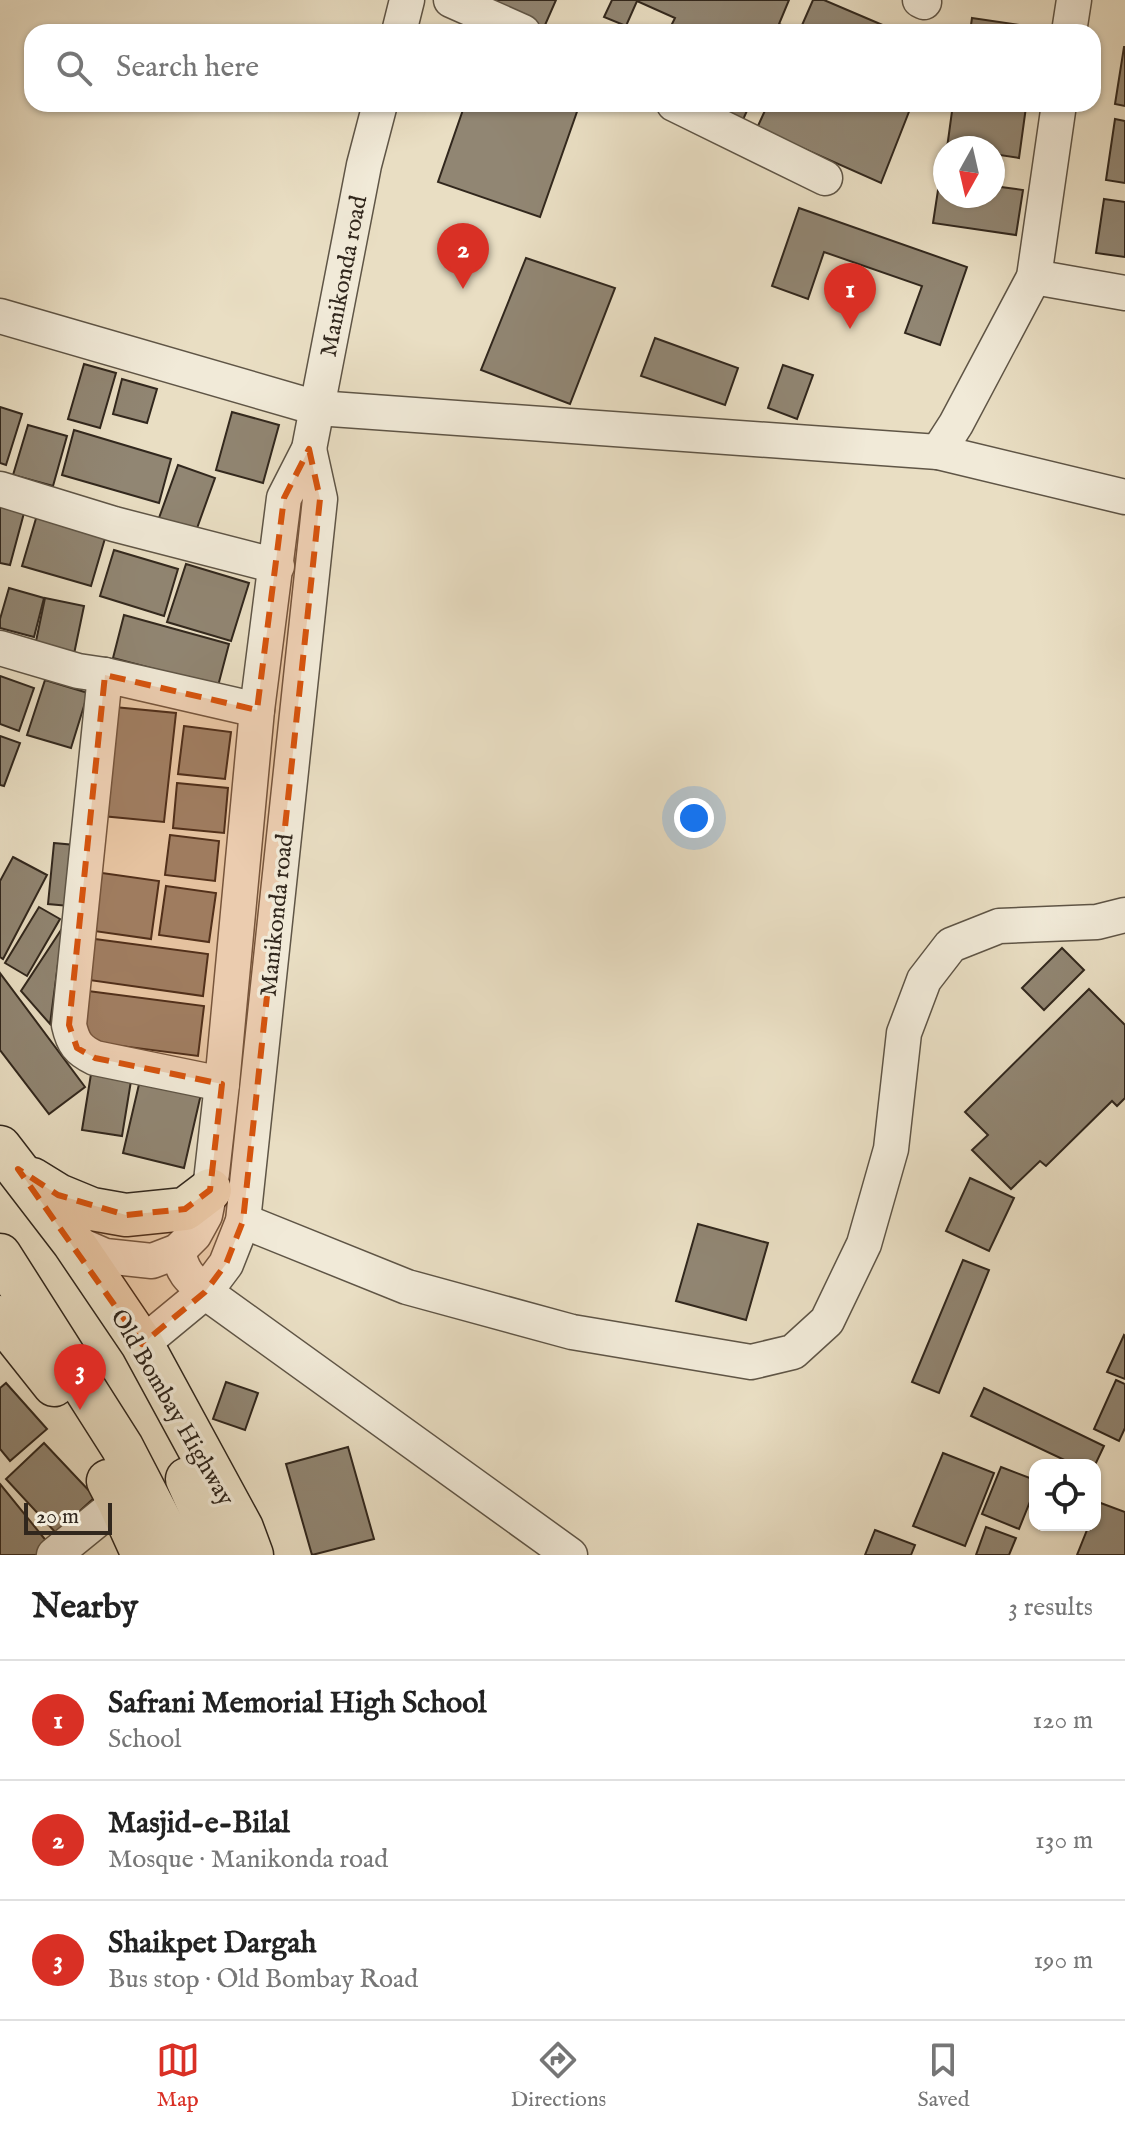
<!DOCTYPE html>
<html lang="en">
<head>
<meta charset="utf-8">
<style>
  :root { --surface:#fff; --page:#f2f2f2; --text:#222; --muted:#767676; --line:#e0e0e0; --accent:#d93025 }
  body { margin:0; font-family:"IM FELL English",serif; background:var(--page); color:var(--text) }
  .controls { position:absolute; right:24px; bottom:24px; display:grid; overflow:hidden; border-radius:16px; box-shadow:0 2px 6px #0004 }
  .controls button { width:72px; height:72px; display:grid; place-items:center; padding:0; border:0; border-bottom:2px solid var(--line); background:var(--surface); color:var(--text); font:40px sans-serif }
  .compass { position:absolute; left:933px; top:136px; width:72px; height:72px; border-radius:50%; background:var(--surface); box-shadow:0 2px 6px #0004; rotate:188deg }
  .scale { position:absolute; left:24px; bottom:20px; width:88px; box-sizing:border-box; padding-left:8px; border:4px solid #31271d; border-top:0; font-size:22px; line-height:28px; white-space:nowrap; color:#31271d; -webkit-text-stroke:6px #f1ead8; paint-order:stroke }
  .you { position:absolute; left:694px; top:818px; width:28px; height:28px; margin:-20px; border:6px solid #fff; border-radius:50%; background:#1a73e8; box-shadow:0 0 0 12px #1a73e833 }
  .badge { display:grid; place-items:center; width:52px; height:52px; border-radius:50%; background:var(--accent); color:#fff; font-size:26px; font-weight:700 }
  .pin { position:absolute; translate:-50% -66px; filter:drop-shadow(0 2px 4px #0008) }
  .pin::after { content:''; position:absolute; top:42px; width:28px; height:24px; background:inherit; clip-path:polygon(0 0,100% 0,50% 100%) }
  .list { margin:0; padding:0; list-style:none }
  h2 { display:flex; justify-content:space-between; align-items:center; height:104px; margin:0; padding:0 32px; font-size:34px }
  h2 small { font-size:26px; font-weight:400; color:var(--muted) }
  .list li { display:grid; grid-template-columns:52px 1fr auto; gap:24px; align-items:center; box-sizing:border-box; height:120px; padding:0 32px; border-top:2px solid var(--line) }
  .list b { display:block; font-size:30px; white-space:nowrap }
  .list p { margin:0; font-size:26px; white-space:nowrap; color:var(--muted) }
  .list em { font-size:26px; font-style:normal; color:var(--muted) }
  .icon { flex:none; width:44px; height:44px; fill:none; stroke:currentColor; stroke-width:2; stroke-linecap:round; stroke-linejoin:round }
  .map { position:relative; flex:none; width:1125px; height:1555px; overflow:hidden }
  .search { position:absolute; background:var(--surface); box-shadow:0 2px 6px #0004; left:24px; right:24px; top:24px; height:88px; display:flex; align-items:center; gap:20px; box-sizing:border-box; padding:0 28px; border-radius:24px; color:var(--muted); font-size:30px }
  .sheet { height:464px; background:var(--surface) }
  nav { display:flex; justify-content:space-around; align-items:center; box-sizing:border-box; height:112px; border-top:2px solid var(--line); background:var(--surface); font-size:22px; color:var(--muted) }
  nav a { display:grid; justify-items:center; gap:4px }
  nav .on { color:var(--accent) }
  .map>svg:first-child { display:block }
  .building { fill:#918673; stroke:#31271d; stroke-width:2 }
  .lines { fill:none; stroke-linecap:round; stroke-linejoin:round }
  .minor-casing { stroke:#5f5546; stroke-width:37 }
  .major-casing { stroke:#31271d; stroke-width:45 }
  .minor { stroke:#f1ead8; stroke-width:34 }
  .major { stroke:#e9dec3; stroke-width:42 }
  .marked { fill:#d6540e; fill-opacity:0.2; stroke:#d6540e; stroke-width:6; stroke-dasharray:16 10; stroke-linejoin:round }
  .labels { text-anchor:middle; stroke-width:7; stroke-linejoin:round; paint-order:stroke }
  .street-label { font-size:24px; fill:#31271d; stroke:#f1ead8 }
</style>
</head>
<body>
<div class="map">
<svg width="1125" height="1555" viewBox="0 0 1125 1555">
  <rect width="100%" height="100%" fill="#e9dec3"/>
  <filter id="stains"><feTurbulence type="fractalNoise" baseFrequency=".0025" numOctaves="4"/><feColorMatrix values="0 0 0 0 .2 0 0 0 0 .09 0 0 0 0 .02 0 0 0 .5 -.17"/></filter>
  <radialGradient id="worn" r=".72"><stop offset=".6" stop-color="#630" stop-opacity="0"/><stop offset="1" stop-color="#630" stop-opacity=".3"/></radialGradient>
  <g class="building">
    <path d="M468 0H556L542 32Z"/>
    <path d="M612 0H789L779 24 798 32H668L675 18 637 1 626 26 604 17Z"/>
    <path d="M813 0H824L899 32H799Z"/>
    <path d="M972 18 1040 28V32H970Z"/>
    <path d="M1124 47H1125V106L1115 104Z"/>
    <path d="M465 104H575L579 106 540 217 438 182Z"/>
    <path d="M703 104H750L742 122Z"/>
    <path d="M768 104H912L881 183 757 128Z"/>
    <path d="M953 104H1005L1026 107 1019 158 993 154V148H947Z"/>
    <path d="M1115 119 1125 121V183L1106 180Z"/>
    <path d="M940 177 945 178V196H993V186L1023 190 1016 235 933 223Z"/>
    <path d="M1104 199 1125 202V257L1096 253Z"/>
    <path d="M799 208 967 267 940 345 905 333 922 286 824 252 808 299 772 286Z"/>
    <path d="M526 258 615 288 570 404 481 370Z"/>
    <path d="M655 338 738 368 725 405 641 376Z"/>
    <path d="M84 364 116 373 100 428 68 419Z"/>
    <path d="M783 365 813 375 797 419 768 408Z"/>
    <path d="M122 379 157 389 147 423 113 414Z"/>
    <path d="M0 407 22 414 6 465 0 463Z"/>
    <path d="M232 412 279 425 263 483 216 470Z"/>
    <path d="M28 425 67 436 53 486 13 475Z"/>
    <path d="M74 430 171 459 159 503 62 475Z"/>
    <path d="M178 465 215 478 196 531 159 518Z"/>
    <path d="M0 506 24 513 10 565 0 563Z"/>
    <path d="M37 515 106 535 91 586 22 566Z"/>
    <path d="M114 550 178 569 164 616 100 596Z"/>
    <path d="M186 564 249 583 231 641 167 622Z"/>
    <path d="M9 588 44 598 34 637 0 628V619Z"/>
    <path d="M45 598 84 606 74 654 35 646Z"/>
    <path d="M124 615 229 644 218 686 113 658Z"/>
    <path d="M0 676 34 688 19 731 0 724Z"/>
    <path d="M45 680 88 693 71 748 27 735Z"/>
    <path d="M114 707 176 713 164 822 102 816Z"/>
    <path d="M184 726 231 732 225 779 178 774Z"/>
    <path d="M0 736 20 743 4 786 0 785Z"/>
    <path d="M177 783 228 788 224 833 173 828Z"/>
    <path d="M170 835 219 841 215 881 165 875Z"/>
    <path d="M54 843 75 845 69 906 48 904Z"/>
    <path d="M13 857 47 875 3 959 0 957V881Z"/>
    <path d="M102 873 159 881 151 939 94 931Z"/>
    <path d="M166 886 216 893 209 942 159 935Z"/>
    <path d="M39 907 60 919 27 976 5 963Z"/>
    <path d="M63 927 50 1024 21 991Z"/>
    <path d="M95 939 208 954 203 996 89 980Z"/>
    <path d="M1062 948 1084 970 1044 1010 1022 988Z"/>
    <path d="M0 973 85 1087 49 1114 0 1050Z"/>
    <path d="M1089 989 1125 1025V1098L1117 1106 1112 1101 1046 1166 1040 1161 1011 1189 972 1150 988 1135 965 1112Z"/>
    <path d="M88 991 204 1006 198 1056 82 1041Z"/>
    <path d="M91 1074 131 1081 122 1136 82 1130Z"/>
    <path d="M140 1080 201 1094 184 1168 123 1153Z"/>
    <path d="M970 1178 1014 1198 989 1251 946 1231Z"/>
    <path d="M698 1224 768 1243 746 1320 676 1301Z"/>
    <path d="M963 1260 989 1270 939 1393 912 1382Z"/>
    <path d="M1124 1335 1125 1336V1379L1107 1372Z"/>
    <path d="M1116 1380 1125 1384V1428L1119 1441 1094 1429Z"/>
    <path d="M226 1382 258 1393 245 1430 213 1419Z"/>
    <path d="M6 1383 47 1429 10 1461 0 1449V1388Z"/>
    <path d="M984 1388 1104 1446 1095 1465H1075L971 1416Z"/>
    <path d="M44 1443 95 1497 56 1533 6 1479Z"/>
    <path d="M348 1447 374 1539 312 1555 286 1464Z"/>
    <path d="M943 1453 994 1473 965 1546 913 1526Z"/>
    <path d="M1001 1467 1035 1480V1489L1019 1529 982 1514Z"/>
    <path d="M0 1484 52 1548 44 1555H0Z"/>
    <path d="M1098 1502 1125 1512V1555H1077L1089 1525H1095V1509Z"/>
    <path d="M986 1527 1016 1538 1009 1555H976Z"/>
    <path d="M875 1530 915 1545 911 1555H865Z"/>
  </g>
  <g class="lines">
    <defs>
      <g id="minor">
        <path d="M451 0 523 32"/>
        <path d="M920 0 924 2"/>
        <path d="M399 32 407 0"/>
        <path d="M1069 32 1074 0"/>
        <path d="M674 104 825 178"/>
        <path d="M1034 277 1125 293"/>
        <path d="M0 316 317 408 938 452 1125 497"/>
        <path d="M938 452 956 424 1034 277 1059 104"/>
        <path d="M0 489 114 524 277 566"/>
        <path d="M0 648 78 671 105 675"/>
        <path d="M222 1084 95 1058C78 1050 73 1043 69 1025L105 675 257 710"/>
        <path d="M243 1221 407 1287 572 1332 751 1362 793 1352 827 1321 864 1244 891 1149 904 1033 924 980 951 945 999 926 1097 922 1125 915"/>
        <path d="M73 1242 105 1256 152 1261 178 1251 194 1235 205 1215 210 1190 222 1084 257 710 284 498 309 449 364 165 380 104"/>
        <path d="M178 1251C182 1272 189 1278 205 1292L570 1555"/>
        <path d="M142 1344 205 1292 226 1264 243 1221 320 499 309 449"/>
        <path d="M54 1555 119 1502"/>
      </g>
      <g id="major">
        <path d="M0 1147 73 1242 142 1344 242 1528 252 1555"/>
        <path d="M32 1179 58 1195 92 1209 126 1215 185 1209 210 1190"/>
        <path d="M0 1255 122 1447 178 1555"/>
        <path d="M0 1317 54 1385"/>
        <path d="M187 1479 221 1555"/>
        <path d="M108 1481 119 1502 143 1555"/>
      </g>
    </defs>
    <use href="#minor" class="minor-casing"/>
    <use href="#major" class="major-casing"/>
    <use href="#minor" class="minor"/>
    <use href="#major" class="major"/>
  </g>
  <path class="marked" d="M309 449 320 499 243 1221 226 1264 205 1292 142 1344 18 1169 58 1195 126 1215 185 1209 210 1190 222 1084 95 1058 77 1048 69 1025 105 675 257 710 284 498Z"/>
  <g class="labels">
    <g class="street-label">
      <text transform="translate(343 276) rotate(-79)" y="8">Manikonda road</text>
      <text transform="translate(276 915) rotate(-84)" y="8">Manikonda road</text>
      <text transform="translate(173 1407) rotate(60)" y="8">Old Bombay Highway</text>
    </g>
  </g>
  <rect width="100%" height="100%" filter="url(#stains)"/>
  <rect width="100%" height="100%" fill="url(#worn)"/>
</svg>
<div class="controls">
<button><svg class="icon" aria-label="locate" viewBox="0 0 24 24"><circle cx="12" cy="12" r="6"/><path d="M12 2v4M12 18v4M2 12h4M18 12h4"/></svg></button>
</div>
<svg class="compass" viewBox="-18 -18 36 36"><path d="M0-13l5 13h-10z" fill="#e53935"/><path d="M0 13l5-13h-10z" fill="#767676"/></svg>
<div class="scale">20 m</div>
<div class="you"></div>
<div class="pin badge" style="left:850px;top:329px">1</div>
<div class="pin badge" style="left:463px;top:289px">2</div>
<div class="pin badge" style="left:80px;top:1410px">3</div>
<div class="search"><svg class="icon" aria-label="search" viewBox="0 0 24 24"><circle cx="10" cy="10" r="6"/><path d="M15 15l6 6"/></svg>Search here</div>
</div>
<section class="sheet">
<h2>Nearby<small>3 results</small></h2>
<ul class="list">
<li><span class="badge">1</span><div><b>Safrani Memorial High School</b><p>School</p></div><em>120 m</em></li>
<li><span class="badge">2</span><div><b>Masjid-e-Bilal</b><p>Mosque · Manikonda road</p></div><em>130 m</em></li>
<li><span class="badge">3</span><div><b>Shaikpet Dargah</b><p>Bus stop · Old Bombay Road</p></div><em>190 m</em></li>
</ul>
</section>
<nav>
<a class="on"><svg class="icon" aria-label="map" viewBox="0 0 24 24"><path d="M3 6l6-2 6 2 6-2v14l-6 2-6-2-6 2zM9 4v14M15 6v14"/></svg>Map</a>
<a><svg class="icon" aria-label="directions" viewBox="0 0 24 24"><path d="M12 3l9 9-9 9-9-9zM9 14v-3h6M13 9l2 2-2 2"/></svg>Directions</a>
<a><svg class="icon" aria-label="saved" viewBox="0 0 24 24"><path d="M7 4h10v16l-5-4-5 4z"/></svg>Saved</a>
</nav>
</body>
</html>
